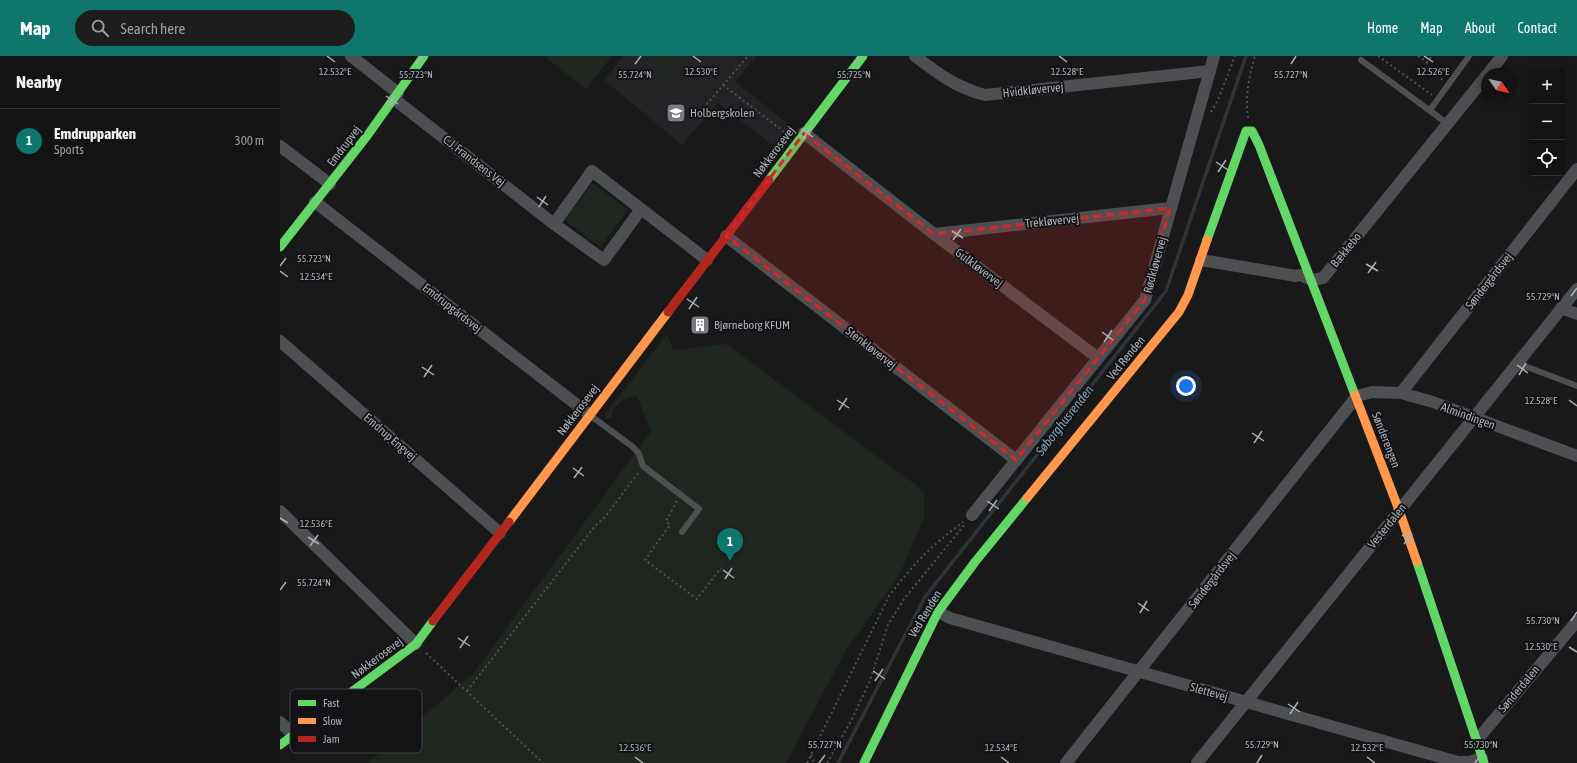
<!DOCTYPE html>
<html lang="en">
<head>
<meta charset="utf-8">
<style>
  :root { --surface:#131313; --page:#1c1c1c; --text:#f1f3f6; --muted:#9d9ea0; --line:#323233; --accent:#0f766e }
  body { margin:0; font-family:"Asap Condensed",sans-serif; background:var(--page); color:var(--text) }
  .controls { position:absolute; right:12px; top:12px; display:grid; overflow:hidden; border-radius:4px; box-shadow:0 2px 10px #0003 }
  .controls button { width:36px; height:36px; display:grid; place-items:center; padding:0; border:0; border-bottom:1px solid var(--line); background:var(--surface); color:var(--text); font:20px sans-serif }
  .compass { position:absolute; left:1201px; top:12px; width:36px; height:36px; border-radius:50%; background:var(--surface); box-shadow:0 2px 10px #0003; rotate:124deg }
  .you { position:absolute; left:906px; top:330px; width:14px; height:14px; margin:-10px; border:3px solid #fff; border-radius:50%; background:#1a73e8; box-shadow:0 0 0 6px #1a73e833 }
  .badge { display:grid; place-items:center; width:26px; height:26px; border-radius:50%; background:var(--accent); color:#fff; font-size:13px; font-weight:700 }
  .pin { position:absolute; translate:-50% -33px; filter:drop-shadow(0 1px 2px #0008) }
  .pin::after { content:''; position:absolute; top:21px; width:14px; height:12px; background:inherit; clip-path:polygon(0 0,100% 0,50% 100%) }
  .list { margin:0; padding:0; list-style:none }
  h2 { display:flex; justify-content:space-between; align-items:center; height:52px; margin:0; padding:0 16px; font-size:17px }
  h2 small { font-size:13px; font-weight:400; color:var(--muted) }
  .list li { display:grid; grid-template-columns:26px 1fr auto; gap:12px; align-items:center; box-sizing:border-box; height:64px; padding:0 16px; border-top:1px solid var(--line) }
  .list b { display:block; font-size:15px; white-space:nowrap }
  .list p { margin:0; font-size:13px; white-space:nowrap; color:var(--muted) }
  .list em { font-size:13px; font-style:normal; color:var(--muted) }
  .icon { flex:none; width:22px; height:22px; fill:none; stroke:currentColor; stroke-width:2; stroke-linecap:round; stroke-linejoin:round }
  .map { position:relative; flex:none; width:1297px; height:707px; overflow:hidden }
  header { display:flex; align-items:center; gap:24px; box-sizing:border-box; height:56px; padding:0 20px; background:var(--accent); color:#fff }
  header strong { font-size:19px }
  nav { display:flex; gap:22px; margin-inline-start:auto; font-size:14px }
  .search { width:280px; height:36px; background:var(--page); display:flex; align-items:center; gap:10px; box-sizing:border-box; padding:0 14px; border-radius:22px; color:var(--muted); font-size:15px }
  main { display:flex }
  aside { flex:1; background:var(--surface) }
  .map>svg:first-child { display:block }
  .built { fill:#232325 }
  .green { fill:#1f2620 }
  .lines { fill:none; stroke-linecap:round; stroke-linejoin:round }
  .stream { stroke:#2d353b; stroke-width:3.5 }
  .path { stroke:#4f5053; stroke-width:2; stroke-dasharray:2 3; stroke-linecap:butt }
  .lane { stroke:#4d4f52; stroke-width:6 }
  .street { stroke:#4d4f52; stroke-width:12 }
  .fast { stroke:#63d668; stroke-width:9 }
  .slow { stroke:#ff974d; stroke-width:9 }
  .jam { stroke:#b3261e; stroke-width:9 }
  .marked { fill:#d62828; fill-opacity:0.2; stroke:#d62828; stroke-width:3; stroke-dasharray:8 5; stroke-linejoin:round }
  .ticks { fill:none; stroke:#abb1b9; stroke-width:1.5 }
  .labels { text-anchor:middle; stroke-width:4; stroke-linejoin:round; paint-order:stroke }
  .street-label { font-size:12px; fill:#abb1b9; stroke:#131315 }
  .poi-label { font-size:12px; fill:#abb1b9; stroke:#131315; text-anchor:start }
  .water-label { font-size:13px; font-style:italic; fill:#85a1b2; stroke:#131315 }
  .key { fill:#131315; stroke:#414246; stroke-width:1 }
  .key-label { font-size:11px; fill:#abb1b9 }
  .ticks-label { font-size:10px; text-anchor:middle; fill:#abb1b9; stroke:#131315; stroke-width:4; stroke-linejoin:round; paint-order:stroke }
</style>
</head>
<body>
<header>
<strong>Map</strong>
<div class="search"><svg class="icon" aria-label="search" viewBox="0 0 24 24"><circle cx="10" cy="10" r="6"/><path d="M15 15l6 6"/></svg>Search here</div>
<nav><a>Home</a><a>Map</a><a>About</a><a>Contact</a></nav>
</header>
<main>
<aside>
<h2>Nearby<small></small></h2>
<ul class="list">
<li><span class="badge">1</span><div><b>Emdrupparken</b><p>Sports</p></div><em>300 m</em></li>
</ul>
</aside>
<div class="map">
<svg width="1297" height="707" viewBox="0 0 1297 707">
  <rect width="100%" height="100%" fill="#191919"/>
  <path class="built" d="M343 0H477L455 26 516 74 500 95 438 47 402 89 324 24Z"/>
  <g class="green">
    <path d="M264 0H332L306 33Z"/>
    <path d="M366 0H405L388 19Z"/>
    <path d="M313 127 348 154 320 191 285 164Z"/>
    <path d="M387 278 393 294 446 288 644 435V461L619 520 567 592 506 707H88L192 619 351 403 371 375 357 340C345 341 339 346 332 356V362L326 363 325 358Z"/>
  </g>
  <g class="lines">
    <path class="stream" d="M558 707 645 541 886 235 966 0"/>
    <g class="path">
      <path d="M1098 0 1152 39"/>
      <path d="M1138 0 1147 6 1152 0"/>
      <path d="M1147 6 1145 11 1163 24"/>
      <path d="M443 29 507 78"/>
      <path d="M420 56 468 0"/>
      <path d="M931 56 938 44 955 0"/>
      <path d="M968 62C965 40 969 21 975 0"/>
      <path d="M397 445 386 465 390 469 365 504 417 543 441 512"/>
      <path d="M146 597 263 707"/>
      <path d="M187 635 315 470 325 461 359 416"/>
      <path d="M531 699 534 707"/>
      <path d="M527 707 609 540C632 509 652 489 683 466"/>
      <path d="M547 707 571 665 589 627 608 569 624 543 685 468"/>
    </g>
    <g class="lane">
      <path d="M1081 4 1168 68"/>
      <path d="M1150 54 1189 0"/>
      <path d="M1237 307 1297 330"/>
      <path d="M311 360 353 391 359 398 363 410 419 453 402 476"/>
    </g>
    <g class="street">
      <path d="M71 0 118 37"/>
      <path d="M635 0C657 17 677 32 705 39L930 15"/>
      <path d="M1208 18 1222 0"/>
      <path d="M114 43 274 168"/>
      <path d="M524 77 654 178 818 302"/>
      <path d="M0 90 50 128"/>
      <path d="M35 146 310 359"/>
      <path d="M361 153 324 204 274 168 312 115C350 145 389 174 427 204"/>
      <path d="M654 178 890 152"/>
      <path d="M446 180 736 404"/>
      <path d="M921 204 1016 220 1020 219 1032 224 1043 222 1207 19"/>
      <path d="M1281 252 1297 258"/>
      <path d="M0 285 220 477"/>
      <path d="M1121 337 1297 113"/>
      <path d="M0 455 136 588"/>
      <path d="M692 459 865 244 934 0"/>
      <path d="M658 556 670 562 1178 706H1190L1202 702"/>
      <path d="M0 666 14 679"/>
      <path d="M1197 684 1297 565"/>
      <path d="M786 707 1077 340 1092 336 1121 337 1153 346 1297 400"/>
      <path d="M917 707 1297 233"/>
    </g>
    <g class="fast">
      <path d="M489 124 583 0"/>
      <path d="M927 184 966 75H972L979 89 1075 339"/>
      <path d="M0 191 87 80 144 0"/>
      <path d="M1137 506 1204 707"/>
      <path d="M0 689 136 588 153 565"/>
      <path d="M584 707 658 556 695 506 747 442"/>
    </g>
    <g class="slow">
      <path d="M1075 339 1119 454 1137 506"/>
      <path d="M747 442 899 256 908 239 927 184"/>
      <path d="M229 466 388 256"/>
    </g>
    <g class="jam">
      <path d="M388 256 489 124"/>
      <path d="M153 565 229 466"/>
    </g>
  </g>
  <path class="marked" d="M524 77 654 178 890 152 865 244 736 404 446 180Z"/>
  <path class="ticks" d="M47 0 55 6M413 0 421 6M779 0 787 6M1144 0 1153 6M136 8 142 0M355 8 361 0M574 8 579 0M1011 8 1016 0M106 40 118 48M108 50 116 38M521 73 533 81M523 83 531 71M936 106 948 114M938 116 946 104M257 141 268 149M259 151 266 140M672 175 683 182M673 184 681 173M1086 208 1098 215M0 210 6 202M0 215 8 221M1088 217 1096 206M1291 240 1297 232M407 243 419 251M409 253 417 241M822 276 833 284M824 286 832 274M1237 309 1248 317M142 311 154 319M1239 319 1246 307M144 321 152 309M557 344 569 352M1289 344 1297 350M559 354 567 342M972 377 984 385M974 387 982 375M293 412 304 420M294 422 302 411M707 445 719 453M709 455 717 444M0 462 8 467M1122 479 1134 486M28 481 39 488M1124 488 1132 477M30 490 38 479M443 514 454 522M445 523 452 512M0 534 6 526M858 547 869 555M860 557 867 545M1291 565 1297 556M178 582 190 590M1289 591 1297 596M180 592 188 580M593 615 605 623M595 625 603 613M1008 648 1020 656M1010 658 1018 646M355 701 363 707M721 701 729 707M1087 701 1095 707M539 707 545 699M977 707 982 699M1195 707 1201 699"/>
  <defs>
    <symbol id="school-square" viewBox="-11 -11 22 22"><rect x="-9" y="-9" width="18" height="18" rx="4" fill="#787c81" stroke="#131315"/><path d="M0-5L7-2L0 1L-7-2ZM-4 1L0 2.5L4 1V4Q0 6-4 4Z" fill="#fff"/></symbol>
    <symbol id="building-square" viewBox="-11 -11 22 22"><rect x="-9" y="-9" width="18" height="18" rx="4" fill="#787c81" stroke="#131315"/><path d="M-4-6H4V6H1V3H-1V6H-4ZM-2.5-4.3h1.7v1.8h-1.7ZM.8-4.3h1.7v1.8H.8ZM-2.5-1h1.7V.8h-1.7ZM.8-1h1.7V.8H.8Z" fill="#fff"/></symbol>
  </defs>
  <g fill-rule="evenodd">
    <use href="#school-square" x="385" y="46" width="22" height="22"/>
    <use href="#building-square" x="409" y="258" width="22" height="22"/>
  </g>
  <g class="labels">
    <g class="street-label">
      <text transform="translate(753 34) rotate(-6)" y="4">Hvidkløvervej</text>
      <text transform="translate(64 90) rotate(-53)" y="4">Emdrupvej</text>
      <text transform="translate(494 96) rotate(-53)" y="4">Nøkkerosevej</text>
      <text transform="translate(194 105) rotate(38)" y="4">C.J. Frandsens Vej</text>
      <text transform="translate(772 165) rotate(-6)" y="4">Trekløvervej</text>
      <text transform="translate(1066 194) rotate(-51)" y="4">Bækkebo</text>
      <text transform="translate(875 209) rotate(-75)" y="4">Rødkløvervej</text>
      <text transform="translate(699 212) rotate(37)" y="4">Gulkløvervej</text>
      <text transform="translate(1209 225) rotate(-52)" y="4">Søndergårdsvej</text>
      <text transform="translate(172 252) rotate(38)" y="4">Emdrupgårdsvej</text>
      <text transform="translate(591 292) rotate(38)" y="4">Stenkløvervej</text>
      <text transform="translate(846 302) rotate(-51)" y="4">Ved Renden</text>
      <text transform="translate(298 354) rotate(-53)" y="4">Nøkkerosevej</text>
      <text transform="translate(1188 360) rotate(20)" y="4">Almindingen</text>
      <text transform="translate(110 381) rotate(41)" y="4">Emdrup Engvej</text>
      <text transform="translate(1106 384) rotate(69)" y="4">Sønderengen</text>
      <text transform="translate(1107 470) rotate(-51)" y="4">Vesterdalen</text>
      <text transform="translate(932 524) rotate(-52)" y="4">Søndergårdsvej</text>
      <text transform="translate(645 558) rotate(-59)" y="4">Ved Renden</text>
      <text transform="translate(97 602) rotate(-37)" y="4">Nøkkerosevej</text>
      <text transform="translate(1239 633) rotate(-50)" y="4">Sønderdalen</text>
      <text transform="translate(929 636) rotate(16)" y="4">Slettevej</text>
    </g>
    <g class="poi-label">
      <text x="410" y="61">Holbergskolen</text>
      <text x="434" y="273">Bjørneborg KFUM</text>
    </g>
    <g class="water-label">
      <text transform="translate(784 364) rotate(-52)" y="5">Søborghusrenden</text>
    </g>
  </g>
  <rect x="10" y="633" width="132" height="64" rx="6" class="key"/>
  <rect x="18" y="644" width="18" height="6" fill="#63d668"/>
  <rect x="18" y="662" width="18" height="6" fill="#ff974d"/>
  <rect x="18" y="680" width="18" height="6" fill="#b3261e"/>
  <g class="key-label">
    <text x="43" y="651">Fast</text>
    <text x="43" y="669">Slow</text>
    <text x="43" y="687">Jam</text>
  </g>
  <g class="ticks-label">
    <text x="55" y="19">12.532°E</text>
    <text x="421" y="19">12.530°E</text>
    <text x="787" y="19">12.528°E</text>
    <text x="1153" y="19">12.526°E</text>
    <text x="136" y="22">55.723°N</text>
    <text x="355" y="22">55.724°N</text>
    <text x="574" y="22">55.725°N</text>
    <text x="1011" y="22">55.727°N</text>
    <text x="34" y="206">55.723°N</text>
    <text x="36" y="224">12.534°E</text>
    <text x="1263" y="244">55.729°N</text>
    <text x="1261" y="348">12.528°E</text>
    <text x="36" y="471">12.536°E</text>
    <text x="34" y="530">55.724°N</text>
    <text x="1263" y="568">55.730°N</text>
    <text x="1261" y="594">12.530°E</text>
    <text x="545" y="692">55.727°N</text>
    <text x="982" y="692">55.729°N</text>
    <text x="1201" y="692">55.730°N</text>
    <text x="355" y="695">12.536°E</text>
    <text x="721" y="695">12.534°E</text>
    <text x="1087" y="695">12.532°E</text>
  </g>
</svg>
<div class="controls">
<button>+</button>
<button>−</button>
<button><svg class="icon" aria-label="locate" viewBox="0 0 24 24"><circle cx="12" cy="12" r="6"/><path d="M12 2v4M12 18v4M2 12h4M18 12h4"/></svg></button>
</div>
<svg class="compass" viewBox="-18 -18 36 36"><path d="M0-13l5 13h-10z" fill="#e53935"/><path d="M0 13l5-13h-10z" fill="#9d9ea0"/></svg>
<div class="you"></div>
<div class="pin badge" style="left:450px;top:505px">1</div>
</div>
</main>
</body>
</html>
